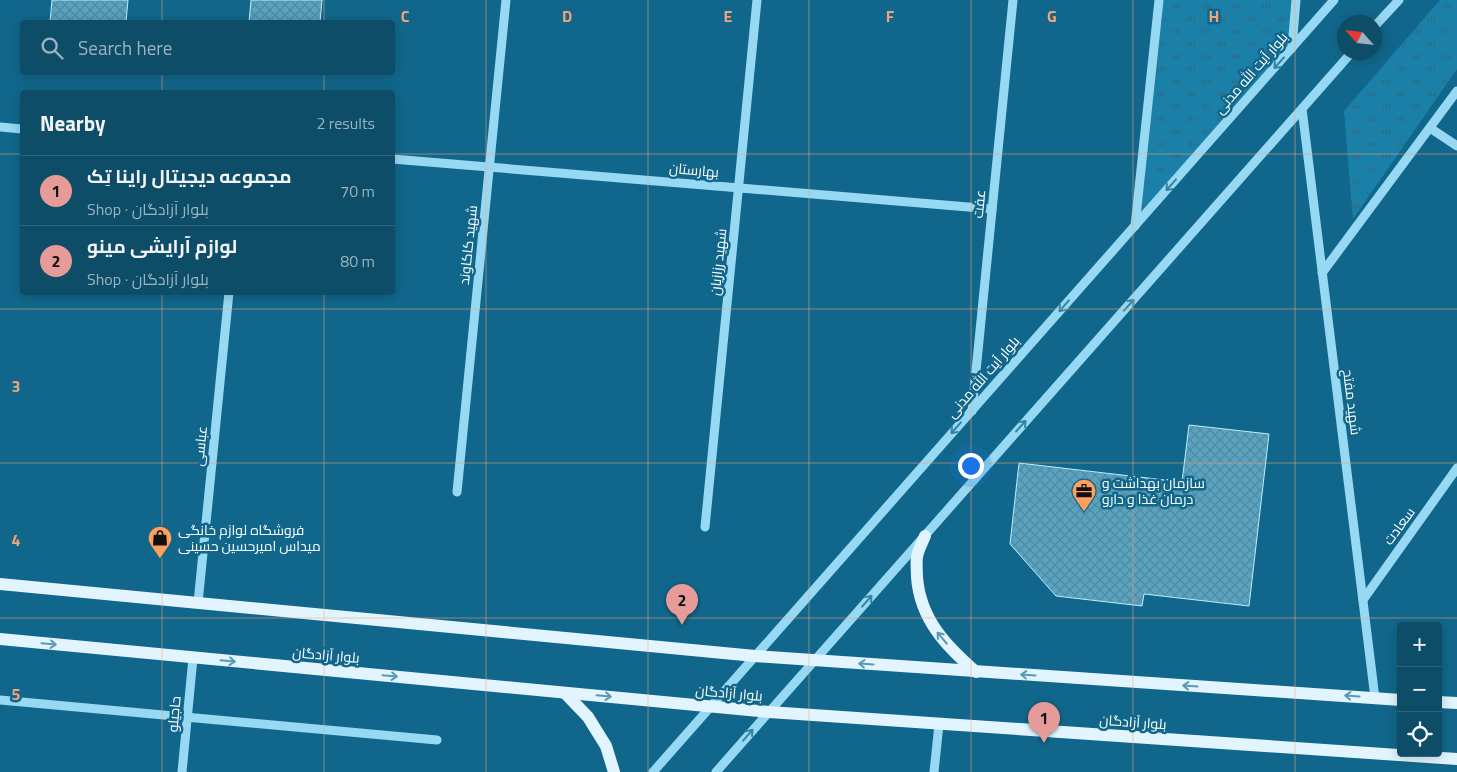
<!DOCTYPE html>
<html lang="en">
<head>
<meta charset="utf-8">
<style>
  :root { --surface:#0d4d68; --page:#16546e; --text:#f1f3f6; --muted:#9ab4c0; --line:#2d647c; --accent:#e69b98 }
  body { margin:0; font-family:"Titillium Web",Cairo,sans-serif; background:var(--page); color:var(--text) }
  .controls { position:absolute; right:15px; bottom:15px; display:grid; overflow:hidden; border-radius:5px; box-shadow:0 2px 12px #0003 }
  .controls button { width:45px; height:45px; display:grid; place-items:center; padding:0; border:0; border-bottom:1px solid var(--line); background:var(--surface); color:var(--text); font:25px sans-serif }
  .compass { position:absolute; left:1337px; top:15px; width:45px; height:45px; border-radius:50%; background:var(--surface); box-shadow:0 2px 12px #0003; rotate:297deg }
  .you { position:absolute; left:970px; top:465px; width:18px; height:18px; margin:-12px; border:4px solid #fff; border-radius:50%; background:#1a73e8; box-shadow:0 0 0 8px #1a73e833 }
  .badge { display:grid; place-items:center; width:32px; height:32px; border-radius:50%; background:var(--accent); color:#111; font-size:16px; font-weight:700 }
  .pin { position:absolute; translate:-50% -41px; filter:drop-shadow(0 1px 2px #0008) }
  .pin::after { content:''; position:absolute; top:26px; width:18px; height:15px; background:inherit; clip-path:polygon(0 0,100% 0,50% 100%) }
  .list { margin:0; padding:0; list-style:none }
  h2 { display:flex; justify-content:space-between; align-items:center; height:65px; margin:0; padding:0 20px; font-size:21px }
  h2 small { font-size:16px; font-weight:400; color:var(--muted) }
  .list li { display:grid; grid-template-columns:32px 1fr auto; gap:15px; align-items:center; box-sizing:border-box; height:70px; padding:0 20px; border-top:1px solid var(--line) }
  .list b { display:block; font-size:19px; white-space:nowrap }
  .list p { margin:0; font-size:16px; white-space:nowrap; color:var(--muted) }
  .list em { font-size:16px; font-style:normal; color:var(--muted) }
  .icon { flex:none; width:28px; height:28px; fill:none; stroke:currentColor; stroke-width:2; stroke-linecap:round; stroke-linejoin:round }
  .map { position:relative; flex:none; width:1457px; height:772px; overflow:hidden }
  .search { position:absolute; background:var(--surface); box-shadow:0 2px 12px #0003; left:20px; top:20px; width:375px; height:55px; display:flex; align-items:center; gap:12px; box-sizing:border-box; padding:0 18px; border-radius:5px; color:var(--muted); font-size:19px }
  .panel { position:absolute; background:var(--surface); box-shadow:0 2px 12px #0003; left:20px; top:90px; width:375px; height:205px; border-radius:5px }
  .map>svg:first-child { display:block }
  .grass { fill:url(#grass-tufts) }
  .building { fill:url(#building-cross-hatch); stroke:#beecfd }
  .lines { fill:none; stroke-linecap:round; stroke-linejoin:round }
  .minor { stroke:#97d9f2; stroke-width:9 }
  .major { stroke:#e2f5ff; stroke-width:12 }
  .oneway { stroke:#3284a5 }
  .oneway2 { stroke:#5a99b4 }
  .grid { fill:none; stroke:#f2a479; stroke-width:1; stroke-opacity:0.55 }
  .labels { text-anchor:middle; stroke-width:5; stroke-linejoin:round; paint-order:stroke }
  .street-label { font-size:14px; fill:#fff; stroke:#11678b }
  .poi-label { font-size:14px; fill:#fff; stroke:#11678b; text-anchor:start }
  .grid-label { font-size:16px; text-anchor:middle; font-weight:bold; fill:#f2a479; stroke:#11678b; stroke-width:5; stroke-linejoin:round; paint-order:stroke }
</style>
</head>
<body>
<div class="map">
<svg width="1457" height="772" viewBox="0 0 1457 772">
  <defs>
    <pattern id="grass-tufts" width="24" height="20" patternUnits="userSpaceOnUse" patternTransform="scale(1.25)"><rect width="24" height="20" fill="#1b80a8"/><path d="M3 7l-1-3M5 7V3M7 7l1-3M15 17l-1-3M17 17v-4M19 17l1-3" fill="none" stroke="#31697f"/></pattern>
    <pattern id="building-cross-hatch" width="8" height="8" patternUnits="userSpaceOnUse" patternTransform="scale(1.25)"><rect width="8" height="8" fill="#58a3c1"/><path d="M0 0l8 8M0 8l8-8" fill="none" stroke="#54899e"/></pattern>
  </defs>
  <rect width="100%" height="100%" fill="#11678b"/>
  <g class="grass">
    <path d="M1159 0H1296L1292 48 1135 226Z"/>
    <path d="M1440 0H1457V69L1353 219 1344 111Z"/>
  </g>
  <g class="building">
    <path d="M52 0H128L126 22H50Z"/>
    <path d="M251 0H322L320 22H249Z"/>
    <path d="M1189 425 1269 434 1249 606 1144 594 1142 606 1056 596 1010 544 1019 463 1182 482Z"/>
  </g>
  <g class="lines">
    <g class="minor">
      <path d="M1374 27 1399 0"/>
      <path d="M1292 48 1296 0"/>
      <path d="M1302 109 1375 698"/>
      <path d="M0 127 22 129"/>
      <path d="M1430 128 1457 146"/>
      <path d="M392 159 992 209"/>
      <path d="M1135 226 1159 0"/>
      <path d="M1322 273 1457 91"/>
      <path d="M972 411 1013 0"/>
      <path d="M457 492 506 0"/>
      <path d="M705 527 757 0"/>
      <path d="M1363 600 1457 468"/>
      <path d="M198 603 229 292"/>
      <path d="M0 700 437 740"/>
      <path d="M182 772 193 658"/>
      <path d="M653 772 1334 0"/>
      <path d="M716 772 1352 52"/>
      <path d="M934 772 939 724"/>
    </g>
    <g class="major">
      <path d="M925 536C922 543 918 550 917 557 916 563 917 571 917 577 920 619 946 646 976 672"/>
      <path d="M0 584 755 656 1401 700"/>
      <path d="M0 639 769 712 1457 759"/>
      <path d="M565 693 588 717 606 746 614 772"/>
      <path d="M1438 702 1457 703"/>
    </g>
  </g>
  <defs><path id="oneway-shaft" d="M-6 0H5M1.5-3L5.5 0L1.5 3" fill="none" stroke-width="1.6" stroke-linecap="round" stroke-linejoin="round" transform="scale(1.25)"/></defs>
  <g class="oneway">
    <use href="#oneway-shaft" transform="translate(1279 63) rotate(132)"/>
    <use href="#oneway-shaft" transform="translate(1171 185) rotate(132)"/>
    <use href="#oneway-shaft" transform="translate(1129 305) rotate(-48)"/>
    <use href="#oneway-shaft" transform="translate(1064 306) rotate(131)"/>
    <use href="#oneway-shaft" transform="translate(1021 426) rotate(-48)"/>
    <use href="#oneway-shaft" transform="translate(956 428) rotate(131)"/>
    <use href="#oneway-shaft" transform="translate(867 601) rotate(-49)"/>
    <use href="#oneway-shaft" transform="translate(748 735) rotate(-49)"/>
  </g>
  <g class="oneway2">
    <use href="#oneway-shaft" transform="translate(942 638) rotate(-130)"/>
    <use href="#oneway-shaft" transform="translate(49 644) rotate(5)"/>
    <use href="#oneway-shaft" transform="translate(228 661) rotate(5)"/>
    <use href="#oneway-shaft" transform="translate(866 664) rotate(-176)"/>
    <use href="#oneway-shaft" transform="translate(1028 675) rotate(-176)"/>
    <use href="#oneway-shaft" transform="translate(390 676) rotate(5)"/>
    <use href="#oneway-shaft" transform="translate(1190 686) rotate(-176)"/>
    <use href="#oneway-shaft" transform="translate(604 696) rotate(5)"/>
    <use href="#oneway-shaft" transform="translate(1352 696) rotate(-176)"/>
  </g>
  <path class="grid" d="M162 0V22M324 0V22M486 0V772M648 0V772M809 0V772M971 0V772M1133 0V772M1295 0V772M162 72V92M324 72V92M0 154H22M392 154H1457M162 292V772M324 292V772M0 309H1457M0 463H1457M0 618H1457"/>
  <defs>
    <symbol id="office-pin" viewBox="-11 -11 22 30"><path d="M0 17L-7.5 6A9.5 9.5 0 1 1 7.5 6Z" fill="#ffa158" stroke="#11678b"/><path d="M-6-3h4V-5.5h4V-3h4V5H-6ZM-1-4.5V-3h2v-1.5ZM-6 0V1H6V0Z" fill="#111"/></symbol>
    <symbol id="shop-pin" viewBox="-11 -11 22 30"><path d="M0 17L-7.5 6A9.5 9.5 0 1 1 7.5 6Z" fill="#ffa158" stroke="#11678b"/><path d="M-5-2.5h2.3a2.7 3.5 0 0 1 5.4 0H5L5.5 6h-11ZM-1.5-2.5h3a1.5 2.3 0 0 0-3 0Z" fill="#111"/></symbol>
  </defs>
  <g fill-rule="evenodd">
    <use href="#office-pin" x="1070" y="477" width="28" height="38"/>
    <use href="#shop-pin" x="146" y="524" width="28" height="38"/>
  </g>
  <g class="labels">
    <g class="street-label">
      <text transform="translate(1251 73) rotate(-49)" y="5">بلوار آیت الله مدنی</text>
      <text transform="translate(694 170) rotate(5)" y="5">بهارستان</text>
      <text transform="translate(979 204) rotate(-84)" y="5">عفت</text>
      <text transform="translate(468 245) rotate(-84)" y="5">شهید کاکاوند</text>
      <text transform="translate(718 262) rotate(-84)" y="5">شهید رزازیان</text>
      <text transform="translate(983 377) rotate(-49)" y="5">بلوار آیت الله مدنی</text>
      <text transform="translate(1352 402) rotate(83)" y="5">شهید مفتح</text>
      <text transform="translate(200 446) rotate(-84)" y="5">عباسی</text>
      <text transform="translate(1399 526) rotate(-54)" y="5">سعادت</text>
      <text transform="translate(326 655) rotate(5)" y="5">بلوار آزادگان</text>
      <text transform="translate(729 693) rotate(5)" y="5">بلوار آزادگان</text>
      <text transform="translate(174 714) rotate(-85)" y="5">حاجیلو</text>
      <text transform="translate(1133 722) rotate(4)" y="5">بلوار آزادگان</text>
    </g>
    <g class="poi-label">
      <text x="1102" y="488">سازمان بهداشت و<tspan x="1102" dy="16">درمان غذا و دارو</tspan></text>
      <text x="178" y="535">فروشگاه لوازم خانگی<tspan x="178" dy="16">میداس امیرحسین حسینی</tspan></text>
    </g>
  </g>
  <g class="grid-label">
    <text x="405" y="22">C</text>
    <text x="567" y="22">D</text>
    <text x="728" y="22">E</text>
    <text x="890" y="22">F</text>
    <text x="1052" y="22">G</text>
    <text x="1214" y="22">H</text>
    <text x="16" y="392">3</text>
    <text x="16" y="546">4</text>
    <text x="16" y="700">5</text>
  </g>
</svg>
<div class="controls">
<button>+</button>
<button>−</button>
<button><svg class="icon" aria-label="locate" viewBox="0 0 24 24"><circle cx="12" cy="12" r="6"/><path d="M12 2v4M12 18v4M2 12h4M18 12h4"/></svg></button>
</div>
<svg class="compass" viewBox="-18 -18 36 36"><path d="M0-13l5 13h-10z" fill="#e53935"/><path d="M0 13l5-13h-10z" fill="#9ab4c0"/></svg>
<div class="you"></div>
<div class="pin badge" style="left:1044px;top:743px">1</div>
<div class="pin badge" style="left:682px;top:625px">2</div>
<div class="search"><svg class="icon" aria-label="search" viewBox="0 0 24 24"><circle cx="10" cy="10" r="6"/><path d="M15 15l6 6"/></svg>Search here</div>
<section class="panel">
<h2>Nearby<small>2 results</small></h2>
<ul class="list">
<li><span class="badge">1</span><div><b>مجموعه دیجیتال راینا تِک</b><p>Shop · بلوار آزادگان</p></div><em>70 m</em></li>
<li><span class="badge">2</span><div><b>لوازم آرایشی مینو</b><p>Shop · بلوار آزادگان</p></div><em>80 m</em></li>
</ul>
</section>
</div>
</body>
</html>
